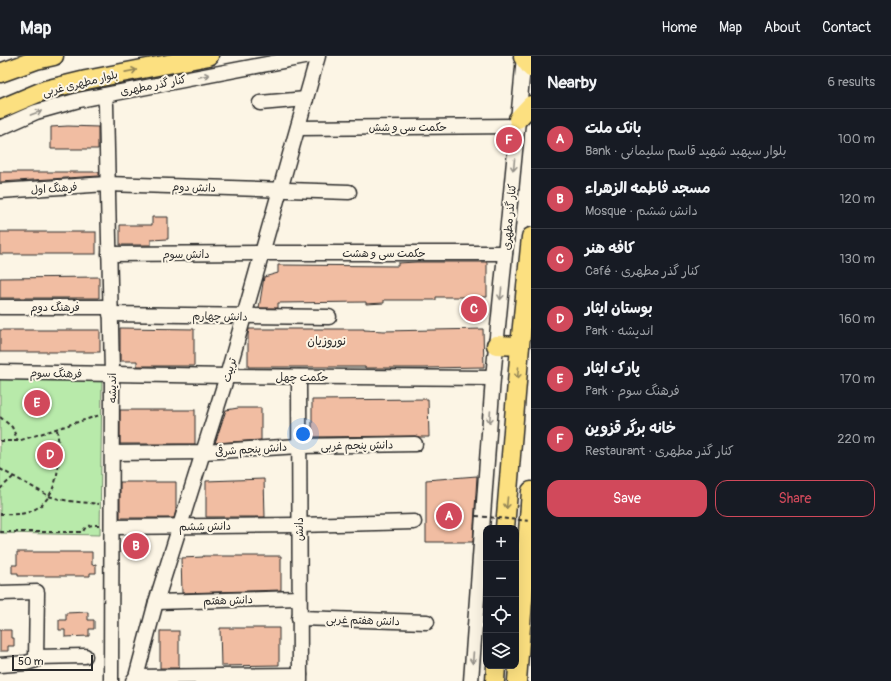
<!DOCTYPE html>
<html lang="en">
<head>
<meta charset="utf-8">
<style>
  :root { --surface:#171b24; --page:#242831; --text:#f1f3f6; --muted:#9ea1a6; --line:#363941; --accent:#d1495b }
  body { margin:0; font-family:Pangolin,"Playpen Sans Arabic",sans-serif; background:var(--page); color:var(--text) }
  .controls { position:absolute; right:12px; bottom:12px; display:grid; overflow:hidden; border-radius:8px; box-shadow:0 4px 16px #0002 }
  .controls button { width:36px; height:36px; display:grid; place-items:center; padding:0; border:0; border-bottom:1px solid var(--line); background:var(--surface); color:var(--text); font:20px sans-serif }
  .scale { position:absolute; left:12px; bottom:10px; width:81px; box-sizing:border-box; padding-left:4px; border:2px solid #2b2b2b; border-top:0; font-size:11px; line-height:14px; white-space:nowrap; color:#2b2b2b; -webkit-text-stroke:3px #fcf5e5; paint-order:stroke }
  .you { position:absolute; left:303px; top:378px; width:14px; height:14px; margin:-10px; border:3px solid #fff; border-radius:50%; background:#1a73e8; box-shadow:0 0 0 6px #1a73e833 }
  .badge { display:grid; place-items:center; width:26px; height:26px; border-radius:50%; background:var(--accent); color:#fff; font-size:13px; font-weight:700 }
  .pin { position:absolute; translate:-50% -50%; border:2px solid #fff; box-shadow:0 1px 4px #0006 }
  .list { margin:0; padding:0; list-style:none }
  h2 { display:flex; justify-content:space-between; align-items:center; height:52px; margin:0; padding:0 16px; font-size:17px }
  h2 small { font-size:13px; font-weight:400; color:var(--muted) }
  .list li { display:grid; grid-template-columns:26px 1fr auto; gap:12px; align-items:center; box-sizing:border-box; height:60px; padding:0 16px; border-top:1px solid var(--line) }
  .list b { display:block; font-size:15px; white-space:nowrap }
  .list p { margin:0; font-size:13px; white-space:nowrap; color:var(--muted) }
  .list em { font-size:13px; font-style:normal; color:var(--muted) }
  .actions { display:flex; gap:8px; padding:12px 16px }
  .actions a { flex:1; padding:9px 0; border:1px solid var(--accent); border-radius:12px; text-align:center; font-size:14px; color:var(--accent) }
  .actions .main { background:var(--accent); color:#fff }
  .icon { flex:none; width:22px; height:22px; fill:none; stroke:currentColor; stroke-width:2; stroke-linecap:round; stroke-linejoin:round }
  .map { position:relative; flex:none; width:531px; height:625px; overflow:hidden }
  header { display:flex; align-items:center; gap:24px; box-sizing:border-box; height:56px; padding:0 20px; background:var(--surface); border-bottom:1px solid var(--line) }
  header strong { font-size:19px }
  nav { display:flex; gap:22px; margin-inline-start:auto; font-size:14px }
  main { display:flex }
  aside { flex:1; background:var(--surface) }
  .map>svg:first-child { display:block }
  .green { fill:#b8eaaa; stroke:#728a6a }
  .building { fill:#f1bda2; stroke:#2b2b2b }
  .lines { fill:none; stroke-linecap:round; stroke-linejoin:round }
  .minor-casing { stroke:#2b2b2b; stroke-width:17 }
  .major-casing { stroke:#2b2b2b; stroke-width:21 }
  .path { stroke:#2b2b2b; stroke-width:2; stroke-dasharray:4 3; stroke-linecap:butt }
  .minor { stroke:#fcf5e5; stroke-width:14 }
  .major { stroke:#fce080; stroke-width:18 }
  .path-bridge { stroke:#2b2b2b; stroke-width:2; stroke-dasharray:4 3; stroke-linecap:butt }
  .oneway { stroke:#948656 }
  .oneway2 { stroke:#949088 }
  .labels { text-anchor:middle; stroke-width:4; stroke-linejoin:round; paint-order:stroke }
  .street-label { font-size:11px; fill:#2b2b2b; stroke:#fcf5e5 }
  .neighbourhood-label { font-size:12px; fill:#2b2b2b; stroke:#fcf5e5 }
</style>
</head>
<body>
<header>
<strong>Map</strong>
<nav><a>Home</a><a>Map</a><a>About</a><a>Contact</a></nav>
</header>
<main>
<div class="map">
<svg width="531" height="625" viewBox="0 0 531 625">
  <rect width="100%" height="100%" fill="#fcf5e5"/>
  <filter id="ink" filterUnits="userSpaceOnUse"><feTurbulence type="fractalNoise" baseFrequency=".025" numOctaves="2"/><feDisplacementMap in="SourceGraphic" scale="8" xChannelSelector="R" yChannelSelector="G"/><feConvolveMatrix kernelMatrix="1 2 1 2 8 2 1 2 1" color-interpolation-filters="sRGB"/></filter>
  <g filter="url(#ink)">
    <path class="green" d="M0 320 102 321 100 479 0 477Z"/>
    <g class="building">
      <path d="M68 70 98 71V93H51V71Z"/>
      <path d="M0 116H99V120L0 126Z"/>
      <path d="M152 161H168V183L151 184V189H120V169H152Z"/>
      <rect x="0" y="176" width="96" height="22"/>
      <path d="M417 206H487V241H436V244H384V247L366 248V246L278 247V252H259L264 221 278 217V209L398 210V207Z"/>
      <path d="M99 221V242H0V222Z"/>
      <path d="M120 272 194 273V310H137V305H120Z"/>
      <path d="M249 273H364V274L384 275 483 273 484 311 424 312H365V311H248V279Z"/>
      <rect x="0" y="274" width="100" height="22"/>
      <path d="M428 343 429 381H419L415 380 312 381V344Z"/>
      <path d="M238 352H261V384L215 387 226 354Z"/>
      <rect x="120" y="354" width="75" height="34"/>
      <path d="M477 420 473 486H426V424Z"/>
      <path d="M264 423 265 461H206V425Z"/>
      <path d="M120 426H176V454L174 462H120Z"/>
      <path d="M17 496H92V509L96 508V517H90V520H18V517H12V509H17Z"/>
      <path d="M203 500H281V534L182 537 181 502 203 501Z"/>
      <path d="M88 556V564H94V573H89V580L65 581V574H59V564H66V557Z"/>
      <path d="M220 572H279V609L221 610Z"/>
      <path d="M0 574H11V582H14V590H8V595H0Z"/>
      <rect x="160" y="575" width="19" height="37"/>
    </g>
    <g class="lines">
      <defs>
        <g id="minor">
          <path d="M104 39 106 49 112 317 111 625"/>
          <path d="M260 47 306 43"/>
          <path d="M0 72 36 56 79 44 309 0"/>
          <path d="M298 72 517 70"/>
          <path d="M0 135 107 128 349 136"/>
          <path d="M109 198 262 197H505"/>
          <path d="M0 251H110"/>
          <path d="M110 258 329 261"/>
          <path d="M0 316 227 320 493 322"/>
          <path d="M299 321 300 625"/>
          <path d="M112 397 203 396 299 390 415 388"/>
          <path d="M112 471 299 469 414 466"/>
          <path d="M0 537 37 536 36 604 26 607 0 609"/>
          <path d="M156 546 299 542"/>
          <path d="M299 562 427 566"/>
          <path d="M36 601 85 600"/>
          <path d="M136 621 300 619"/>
          <path d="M133 625 136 621 156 546 227 320 318 0"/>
          <path d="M471 625 493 322 521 33 524 0"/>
        </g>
        <g id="major">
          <path d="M523 1 531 12"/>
          <path d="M0 17 36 4 54 0"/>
          <path d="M0 53 45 34 86 24 209 0"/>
          <path d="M518 63 531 49"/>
          <path d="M496 289 520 290"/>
          <path d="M505 472 520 290 531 181"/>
          <path d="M495 625 496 610"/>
          <path d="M517 625 531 435"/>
        </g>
      </defs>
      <use href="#minor" class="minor-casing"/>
      <use href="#major" class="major-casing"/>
      <g class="path">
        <path d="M0 361 12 371 18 385"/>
        <path d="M0 385H18L100 359"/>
        <path d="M0 413 49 440C65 446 83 446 99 448"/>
        <path d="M0 433 13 421"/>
        <path d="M0 458C8 458 17 459 25 457 61 448 61 403 57 373"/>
        <path d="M0 476H83C85 469 92 469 99 469"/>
      </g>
      <use href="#minor" class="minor"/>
      <use href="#major" class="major"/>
      <path class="path-bridge" d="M476 460 531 465"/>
    </g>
    <defs><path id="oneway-shaft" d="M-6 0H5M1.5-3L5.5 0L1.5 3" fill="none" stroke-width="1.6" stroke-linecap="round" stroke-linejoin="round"/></defs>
    <g class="oneway">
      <use href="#oneway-shaft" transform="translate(131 15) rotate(-11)"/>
      <use href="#oneway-shaft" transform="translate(518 317) rotate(95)"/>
      <use href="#oneway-shaft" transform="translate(507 447) rotate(95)"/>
    </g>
    <g class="oneway2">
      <use href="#oneway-shaft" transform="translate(204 20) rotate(-11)"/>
      <use href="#oneway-shaft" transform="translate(36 57) rotate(-20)"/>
      <use href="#oneway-shaft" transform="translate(514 109) rotate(95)"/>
      <use href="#oneway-shaft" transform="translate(501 238) rotate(96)"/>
      <use href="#oneway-shaft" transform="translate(490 361) rotate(94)"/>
      <use href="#oneway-shaft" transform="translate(473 602) rotate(94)"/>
    </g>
  </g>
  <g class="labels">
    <g class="street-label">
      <text transform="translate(80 27) rotate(-14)" y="4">بلوار مطهری غربی</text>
      <text transform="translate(153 29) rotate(-11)" y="4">کنار گذر مطهری</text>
      <text x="408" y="75">حکمت سی و شش</text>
      <text transform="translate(194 131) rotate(2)" y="4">دانش دوم</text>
      <text transform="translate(54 132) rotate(-4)" y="4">فرهنگ اول</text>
      <text transform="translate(509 161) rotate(-85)" y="4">کنار گذر مطهری</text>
      <text x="384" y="201">حکمت سی و هشت</text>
      <text x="186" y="202">دانش سوم</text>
      <text x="55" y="255">فرهنگ دوم</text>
      <text transform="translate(220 260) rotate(1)" y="4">دانش چهارم</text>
      <text transform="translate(229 314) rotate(-74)" y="4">تربیت</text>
      <text transform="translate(56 317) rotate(1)" y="4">فرهنگ سوم</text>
      <text x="302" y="325">حکمت چهل</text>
      <text transform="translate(112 332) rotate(-90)" y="4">اندیشه</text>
      <text transform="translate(357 389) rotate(-1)" y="4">دانش پنجم غربی</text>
      <text transform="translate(251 393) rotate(-4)" y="4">دانش پنجم شرقی</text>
      <text transform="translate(205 470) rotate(-1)" y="4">دانش ششم</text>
      <text transform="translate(299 473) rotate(-90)" y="4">دانش</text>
      <text transform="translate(228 544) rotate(-2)" y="4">دانش هفتم</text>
      <text transform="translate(363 564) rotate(2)" y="4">دانش هفتم غربی</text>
    </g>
    <g class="neighbourhood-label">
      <text x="327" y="289">نوروزیان</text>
    </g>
  </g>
</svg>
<div class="controls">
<button>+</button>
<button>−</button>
<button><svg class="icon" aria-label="locate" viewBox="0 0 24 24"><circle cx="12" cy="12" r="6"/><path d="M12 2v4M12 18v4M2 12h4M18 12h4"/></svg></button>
<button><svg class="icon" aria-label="layers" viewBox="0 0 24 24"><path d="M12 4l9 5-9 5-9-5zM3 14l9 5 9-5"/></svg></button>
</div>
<div class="scale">50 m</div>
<div class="you"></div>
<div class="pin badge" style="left:449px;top:460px">A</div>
<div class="pin badge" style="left:136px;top:490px">B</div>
<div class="pin badge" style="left:474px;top:253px">C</div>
<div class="pin badge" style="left:50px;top:399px">D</div>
<div class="pin badge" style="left:37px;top:347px">E</div>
<div class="pin badge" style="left:509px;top:84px">F</div>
</div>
<aside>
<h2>Nearby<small>6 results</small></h2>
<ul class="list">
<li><span class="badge">A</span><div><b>بانک ملت</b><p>Bank · بلوار سپهبد شهید قاسم سلیمانی</p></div><em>100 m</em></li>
<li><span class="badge">B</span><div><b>مسجد فاطمه الزهراء</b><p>Mosque · دانش ششم</p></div><em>120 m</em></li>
<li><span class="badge">C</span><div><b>کافه هنر</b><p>Café · کنار گذر مطهری</p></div><em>130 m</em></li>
<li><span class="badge">D</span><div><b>بوستان ایثار</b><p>Park · اندیشه</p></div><em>160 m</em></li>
<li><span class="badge">E</span><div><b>پارک ایثار</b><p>Park · فرهنگ سوم</p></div><em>170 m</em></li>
<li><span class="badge">F</span><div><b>خانه برگر قزوین</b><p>Restaurant · کنار گذر مطهری</p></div><em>220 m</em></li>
</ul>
<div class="actions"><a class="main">Save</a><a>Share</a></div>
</aside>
</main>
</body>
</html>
